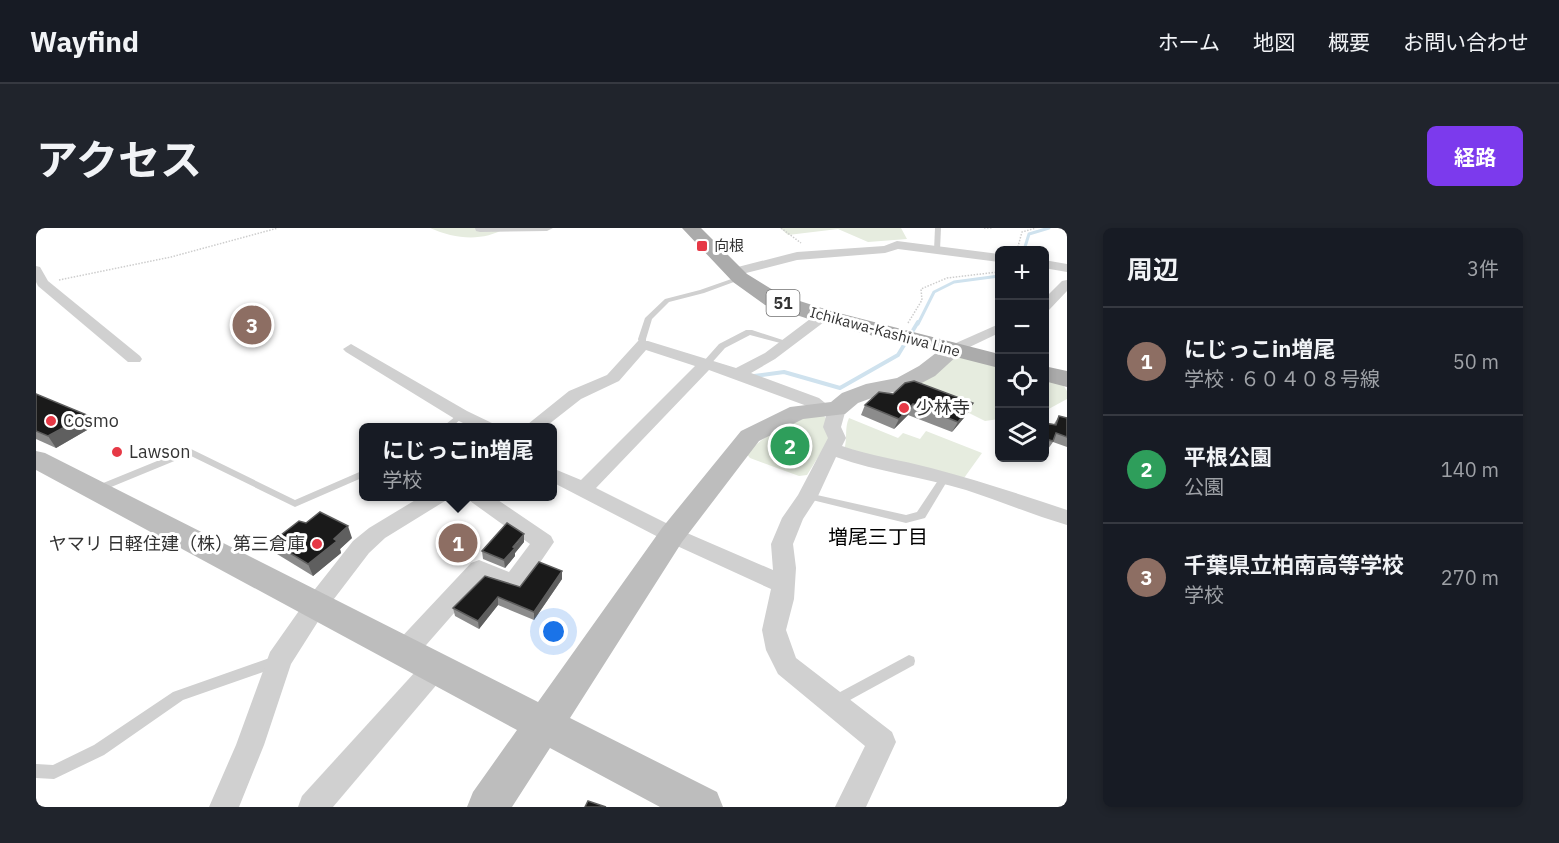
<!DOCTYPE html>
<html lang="ja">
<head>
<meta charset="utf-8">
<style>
  :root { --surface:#171b24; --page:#20242c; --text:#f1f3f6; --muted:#9ea1a6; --line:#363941; --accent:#7c3aed }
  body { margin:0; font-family:"IBM Plex Sans","Noto Sans JP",sans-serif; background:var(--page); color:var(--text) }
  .controls { position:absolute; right:18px; top:18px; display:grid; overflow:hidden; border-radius:9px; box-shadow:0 3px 9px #0003 }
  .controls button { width:54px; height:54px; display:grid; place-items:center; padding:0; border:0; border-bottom:2px solid var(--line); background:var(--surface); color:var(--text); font:30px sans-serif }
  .you { position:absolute; left:518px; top:404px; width:21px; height:21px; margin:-15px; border:4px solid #fff; border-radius:50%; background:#1a73e8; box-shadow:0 0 0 9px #1a73e833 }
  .badge { display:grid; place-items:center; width:39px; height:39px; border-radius:50%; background:var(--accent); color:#fff; font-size:20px; font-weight:700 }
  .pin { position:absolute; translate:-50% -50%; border:3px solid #fff; box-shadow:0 2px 6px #0006 }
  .popup { position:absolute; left:323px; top:195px; width:198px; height:78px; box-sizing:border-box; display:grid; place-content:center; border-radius:9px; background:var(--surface); filter:drop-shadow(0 2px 4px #0005); font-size:20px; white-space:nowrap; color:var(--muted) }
  .popup b { font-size:22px; color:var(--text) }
  .popup::after { content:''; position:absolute; left:50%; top:100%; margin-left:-12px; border:12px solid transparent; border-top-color:var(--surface) }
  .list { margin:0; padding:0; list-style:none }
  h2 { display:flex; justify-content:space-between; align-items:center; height:78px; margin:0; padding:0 24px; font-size:26px }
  h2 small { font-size:20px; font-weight:400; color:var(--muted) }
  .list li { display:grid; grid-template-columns:39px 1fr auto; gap:18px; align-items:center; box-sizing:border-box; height:108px; padding:0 24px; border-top:2px solid var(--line) }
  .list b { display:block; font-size:22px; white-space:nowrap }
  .list p { margin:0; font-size:20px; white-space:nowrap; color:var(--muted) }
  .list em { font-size:20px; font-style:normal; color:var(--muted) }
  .icon { flex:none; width:33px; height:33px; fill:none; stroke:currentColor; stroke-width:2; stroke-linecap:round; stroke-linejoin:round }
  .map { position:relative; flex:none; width:1031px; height:579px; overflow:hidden; border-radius:9px }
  header { display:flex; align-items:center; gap:36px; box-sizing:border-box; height:84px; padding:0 30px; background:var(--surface); border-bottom:2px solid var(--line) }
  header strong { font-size:28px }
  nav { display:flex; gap:33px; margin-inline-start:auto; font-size:21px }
  .intro { display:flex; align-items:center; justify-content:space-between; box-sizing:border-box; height:144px; padding:0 36px }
  h1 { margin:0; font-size:42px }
  .button { padding:15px 27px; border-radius:9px; background:var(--accent); color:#fff; font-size:21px; font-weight:700 }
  main { display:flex; gap:36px; padding:0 36px }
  aside { flex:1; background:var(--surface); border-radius:9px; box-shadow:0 3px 9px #0003 }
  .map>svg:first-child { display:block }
  .green { fill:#e6ecdf }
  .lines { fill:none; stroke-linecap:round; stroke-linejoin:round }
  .stream-far1 { stroke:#cfe2ee; stroke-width:3 }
  .stream { stroke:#cfe2ee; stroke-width:4 }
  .path { stroke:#cdcdcd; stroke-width:1.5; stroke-dasharray:1.5 1.5; stroke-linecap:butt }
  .lane { fill:#d0d0d0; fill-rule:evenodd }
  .street { fill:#d0d0d0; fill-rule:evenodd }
  .secondary { fill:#bdbdbd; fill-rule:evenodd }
  .primary { fill:#ababab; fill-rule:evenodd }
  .wall { fill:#8c8c8c }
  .shaded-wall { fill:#5f5f5f }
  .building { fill:#1a1a1a; stroke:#5f5f5f; stroke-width:1.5 }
  .poi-dot { fill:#e63946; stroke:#fff; stroke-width:2 }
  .labels { text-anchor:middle; stroke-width:6; stroke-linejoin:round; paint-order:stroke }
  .far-poi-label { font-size:15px; fill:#333; stroke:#fff; text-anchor:start }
  .far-street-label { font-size:15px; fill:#333; stroke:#fff }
  .shield { fill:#fff; stroke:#707070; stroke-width:1.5 }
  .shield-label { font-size:16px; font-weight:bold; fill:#333 }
  .poi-label { font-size:18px; fill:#333; stroke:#fff; text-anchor:start }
  .neighbourhood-label { font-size:20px; fill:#000; stroke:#fff }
</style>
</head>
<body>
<header>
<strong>Wayfind</strong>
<nav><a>ホーム</a><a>地図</a><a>概要</a><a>お問い合わせ</a></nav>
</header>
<div class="intro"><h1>アクセス</h1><a class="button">経路</a></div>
<main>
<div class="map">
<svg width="1031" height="579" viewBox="0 0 1031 579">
  <rect width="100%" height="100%" fill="#fff"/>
  <g class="green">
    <path d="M394 0H470C446 14 419 11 394 0Z"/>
    <path d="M744 0H865L871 11 832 14 802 1 752 7Z"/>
    <path d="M930 129 963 138V191L949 193 877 157 916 130Z"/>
    <path d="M1008 150 1026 155 1031 163V171L1009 183Z"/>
    <path d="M785 185 790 190 794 210 771 247 763 248 714 230 710 225C731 206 757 190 785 185Z"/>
    <path d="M813 190 862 210 867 205 884 211 890 203 946 225 928 250 808 222C812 210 808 201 813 190Z"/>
  </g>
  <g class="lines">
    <g class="stream-far1">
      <path d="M988 22 993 6 1013 0"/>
      <path d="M882 96 898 64 918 54 963 48"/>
    </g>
    <path class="stream" d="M718 148 748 144 804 160 862 127 882 94"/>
    <g class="path">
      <path d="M745 0 765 15"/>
      <path d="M948 0H957"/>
      <path d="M981 22 986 4 1000 0"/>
      <path d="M23 52 135 29 242 0"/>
      <path d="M872 95 886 72 885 61 911 50 962 44"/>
    </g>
    <g class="lane">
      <path d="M899 0H905L904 22 901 24 898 22Z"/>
      <path d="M704 48 706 49V51L668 65 633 74 616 91 610 111V118L603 116 602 111 609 90 629 71 664 62Z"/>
      <path d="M710 102H716L756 115 752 117 714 107 689 120 673 138H667V134L683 116Z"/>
      <path d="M425 184 429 187 415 200H405Z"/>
      <path d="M153 220 259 272 328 242V249L259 279 153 227 63 264 59 265 54 262 55 260Z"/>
      <path d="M908 247 913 250 889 290 870 295 772 271 767 268 772 265 870 287 881 284 905 248Z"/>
      <path d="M242 427 247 429 248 433 247 437 147 472 68 527 18 551 0 550V536L17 537 58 517 137 464Z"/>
      <path d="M873 427 878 429 879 433 878 437 803 478 798 480 793 478 791 474 793 470Z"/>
    </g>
    <g class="street">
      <path d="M439 0H517L511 3 444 4 440 3Z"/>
      <path d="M861 13 963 26V34L862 21 849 25 761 32 698 48 692 44 694 41 761 24 848 18Z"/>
      <path d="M1008 32 1031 36V44L1008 40Z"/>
      <path d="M0 38 4 39 12 53 104 128 106 131 104 134H92L2 58 0 54Z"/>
      <path d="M1031 52V63L1013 82 1008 83V71L1026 53Z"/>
      <path d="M787 84 792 85 794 88 792 91 739 131 715 145 783 170 794 179 801 176 807 177 810 181 805 199 810 210 806 218C835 228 865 232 895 240 941 252 986 267 1031 282V297C997 287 964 273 930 262 887 249 842 244 800 229L782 268 767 291 757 316 760 340 758 371 750 402 760 430 856 504 860 514 830 579H799L829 518 742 446 730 422 726 402 735 361 628 312 516 254V240L545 252 659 138 610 122 583 153 545 171 508 200H487L533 163 571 147 602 113H612L700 140 729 125 782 85ZM673 142 771 178 780 185H791L787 199 792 210 762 267 746 290 735 316 737 342 644 302 560 260Z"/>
      <path d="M963 96V105L921 125 916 127 908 122 911 119Z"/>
      <path d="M315 116 431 183 458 196 461 200H437L419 191 310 124 307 121Z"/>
      <path d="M386 268H412L409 273 349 310 333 325 288 384 255 436 228 517 203 579H173L200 517 234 424 272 370 317 313 333 300Z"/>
      <path d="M431 268H456L515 308 518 314 486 361 478 364 447 352 377 432 368 435 359 432 355 424 359 416 435 335 443 332 473 344 494 316 434 273Z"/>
      <path d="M399 429 408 432 412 440 408 448 297 579H262L266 568 390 432Z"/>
    </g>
    <path class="secondary" d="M916 116 923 118 926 122 923 126 899 148 876 160 844 167 822 175 809 186 767 191 723 213 646 314 534 490 681 564 687 579H624L514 520 476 579H431L437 564 481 502 0 242V223L9 225 502 474 626 300 705 203 754 179 795 174 806 165 830 156 861 150 883 138 909 118Z"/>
    <g class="primary">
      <path d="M646 0H665L711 46 745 67 795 83 963 126V140L779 93 729 77 697 54Z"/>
      <path d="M1008 138 1031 143V159L1008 153Z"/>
    </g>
  </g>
  <g class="wall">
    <path d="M0 166 58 198 20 220 0 211Z"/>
    <path d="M857 166 937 175 932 185 916 204 872 187 858 201 825 187 829 177Z"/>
    <path d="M1023 188 1031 190V219L1017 214 1012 221 1008 220V195L1018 196Z"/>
    <path d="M316 310 304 321 305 325 277 348 241 326 236 314Z"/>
    <path d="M488 314 479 325V328L469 340 447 331 446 323Z"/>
    <path d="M526 343V351L498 392 462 377 443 401 419 388 417 380 484 359Z"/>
  </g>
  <g class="shaded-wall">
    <path d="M937 175 932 185 916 204 922 194Z"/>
    <path d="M877 176 872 187 858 201 863 191Z"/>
    <path d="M51 187 58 198 20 220 12 208Z"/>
    <path d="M312 298 316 310 304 321 305 325 277 348 272 336 298 311Z"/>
    <path d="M488 306V314L479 325V328L469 340 468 332Z"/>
    <path d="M526 343V351L498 392V384Z"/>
    <path d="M462 369V377L443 401 442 393Z"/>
  </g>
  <g class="building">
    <path d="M878 153 937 175 922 194 877 176 863 191 829 177 843 164 857 166 869 155Z"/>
    <path d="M0 166 51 187 12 208 0 203Z"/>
    <path d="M1023 188 1031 190V209L1020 205 1017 213 1013 212 1012 215 1008 213V195L1020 197Z"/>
    <path d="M284 284 312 298 298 311 301 313 272 336 236 314 263 293 270 295Z"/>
    <path d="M471 295 488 306 477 319 479 320 468 332 446 323Z"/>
    <path d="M503 334 526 343 498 384 462 369 442 393 417 380 449 348 484 359Z"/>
    <path d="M552 573 570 579H549Z"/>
  </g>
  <g class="poi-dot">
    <rect x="660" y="12" width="12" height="12" rx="3"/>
    <circle cx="868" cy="180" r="6"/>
    <circle cx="15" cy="193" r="6"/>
    <circle cx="81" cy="224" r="6"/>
    <circle cx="281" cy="316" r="6"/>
  </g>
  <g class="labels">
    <g class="far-poi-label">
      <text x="678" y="23">向根</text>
    </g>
    <g class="far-street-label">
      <text transform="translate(849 104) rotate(15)" y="5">Ichikawa-Kashiwa Line</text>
    </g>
    <rect class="shield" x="730.5" y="62" width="33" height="26" rx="4.5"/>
    <g class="shield-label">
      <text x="747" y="81">51</text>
    </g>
    <g class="poi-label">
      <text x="880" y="186">少林寺</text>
      <text x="27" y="199">Cosmo</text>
      <text x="93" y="230">Lawson</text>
      <text x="269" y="322" text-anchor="end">ヤマリ 日軽住建（株）第三倉庫</text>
    </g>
    <g class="neighbourhood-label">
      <text x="842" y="316">増尾三丁目</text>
    </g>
  </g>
</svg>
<div class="controls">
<button>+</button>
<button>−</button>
<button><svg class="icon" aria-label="locate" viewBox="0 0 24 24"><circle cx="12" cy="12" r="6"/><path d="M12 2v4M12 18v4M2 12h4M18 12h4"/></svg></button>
<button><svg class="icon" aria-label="layers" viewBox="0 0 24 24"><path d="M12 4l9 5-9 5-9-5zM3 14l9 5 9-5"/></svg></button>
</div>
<div class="you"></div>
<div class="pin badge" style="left:422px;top:315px;background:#8d6e63">1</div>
<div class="popup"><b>にじっこin増尾</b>学校</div>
<div class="pin badge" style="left:754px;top:218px;background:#2e9e5b">2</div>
<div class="pin badge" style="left:216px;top:97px;background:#8d6e63">3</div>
</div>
<aside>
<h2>周辺<small>3件</small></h2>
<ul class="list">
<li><span class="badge" style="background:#8d6e63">1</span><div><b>にじっこin増尾</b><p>学校 · ６０４０８号線</p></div><em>50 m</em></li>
<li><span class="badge" style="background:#2e9e5b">2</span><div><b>平根公園</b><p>公園</p></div><em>140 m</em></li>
<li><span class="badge" style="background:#8d6e63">3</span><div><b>千葉県立柏南高等学校</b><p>学校</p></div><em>270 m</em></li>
</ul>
</aside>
</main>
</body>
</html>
